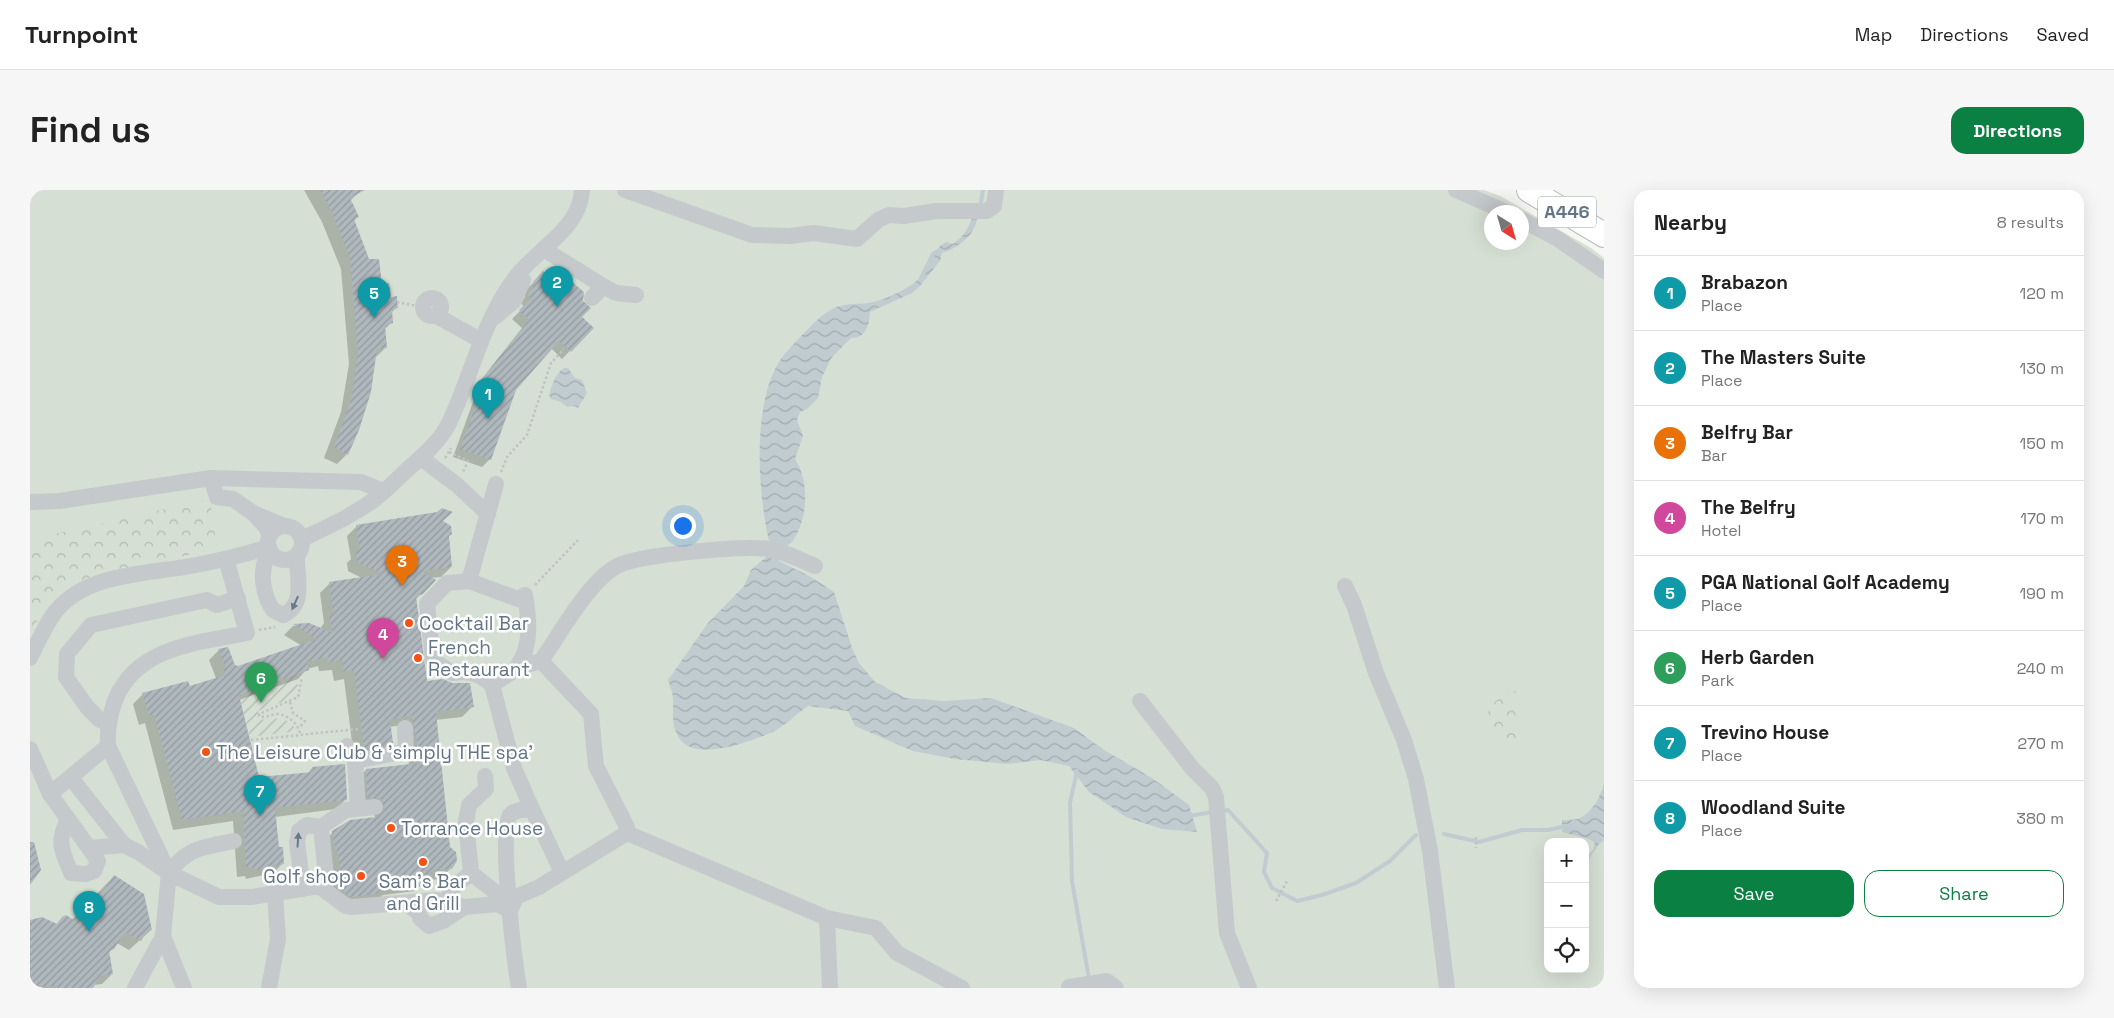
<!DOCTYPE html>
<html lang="en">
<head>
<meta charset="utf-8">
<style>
  :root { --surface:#fff; --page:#f6f6f6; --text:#222; --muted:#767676; --line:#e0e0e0; --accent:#0b8043 }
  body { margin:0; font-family:"Space Grotesk",sans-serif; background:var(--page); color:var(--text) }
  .controls { position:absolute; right:15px; bottom:15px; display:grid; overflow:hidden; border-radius:10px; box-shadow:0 5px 20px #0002 }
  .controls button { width:45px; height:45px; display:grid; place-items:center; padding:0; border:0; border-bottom:1px solid var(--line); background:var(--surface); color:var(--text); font:25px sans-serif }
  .compass { position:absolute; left:1454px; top:15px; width:45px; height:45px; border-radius:50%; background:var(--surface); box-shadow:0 5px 20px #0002; rotate:143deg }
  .you { position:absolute; left:652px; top:335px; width:18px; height:18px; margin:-12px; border:4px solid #fff; border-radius:50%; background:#1a73e8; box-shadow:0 0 0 8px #1a73e833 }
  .badge { display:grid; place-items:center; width:32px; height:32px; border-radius:50%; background:var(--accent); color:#fff; font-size:16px; font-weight:700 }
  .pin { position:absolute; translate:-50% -41px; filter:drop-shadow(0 1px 2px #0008) }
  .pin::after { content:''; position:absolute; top:26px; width:18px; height:15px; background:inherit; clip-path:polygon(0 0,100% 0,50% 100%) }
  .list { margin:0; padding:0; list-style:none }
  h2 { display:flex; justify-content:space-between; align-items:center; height:65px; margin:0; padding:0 20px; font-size:21px }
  h2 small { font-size:16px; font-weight:400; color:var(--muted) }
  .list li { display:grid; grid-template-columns:32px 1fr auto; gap:15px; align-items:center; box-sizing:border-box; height:75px; padding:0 20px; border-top:1px solid var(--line) }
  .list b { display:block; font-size:19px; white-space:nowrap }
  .list p { margin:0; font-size:16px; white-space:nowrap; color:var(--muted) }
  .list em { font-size:16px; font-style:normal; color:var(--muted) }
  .actions { display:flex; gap:10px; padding:15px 20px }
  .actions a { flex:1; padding:11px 0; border:1px solid var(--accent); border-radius:15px; text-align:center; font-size:18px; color:var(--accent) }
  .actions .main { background:var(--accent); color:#fff }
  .icon { flex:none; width:28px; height:28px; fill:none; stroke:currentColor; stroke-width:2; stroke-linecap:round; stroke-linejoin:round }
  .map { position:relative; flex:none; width:1574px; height:798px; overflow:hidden; border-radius:15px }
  header { display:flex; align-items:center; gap:30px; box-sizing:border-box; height:70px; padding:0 25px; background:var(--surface); border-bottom:1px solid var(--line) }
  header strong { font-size:24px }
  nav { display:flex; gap:28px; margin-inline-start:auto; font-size:18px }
  .intro { display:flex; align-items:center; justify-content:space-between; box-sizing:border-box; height:120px; padding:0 30px }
  h1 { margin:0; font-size:35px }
  .button { padding:12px 22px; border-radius:15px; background:var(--accent); color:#fff; font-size:18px; font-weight:700 }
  main { display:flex; gap:30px; padding:0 30px }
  aside { flex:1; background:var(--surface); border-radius:15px; box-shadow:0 5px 20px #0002 }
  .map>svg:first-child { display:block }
  .grass { fill:#d6dfd3; fill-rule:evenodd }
  .forest { fill:url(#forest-crowns) }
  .garden { fill:url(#garden-furrows) }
  .water { fill:url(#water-waves) }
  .shadow { fill:#0003; fill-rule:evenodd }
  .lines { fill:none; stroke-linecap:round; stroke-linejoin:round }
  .stream { stroke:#c1ccd1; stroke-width:4 }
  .building { fill:url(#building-hatch) }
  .highway-casing { stroke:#b9bcbf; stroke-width:26 }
  .path { stroke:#c0c2c4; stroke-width:2.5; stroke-dasharray:2.5 2.5; stroke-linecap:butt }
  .minor { stroke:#c5c9cc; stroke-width:16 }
  .highway { stroke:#fff; stroke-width:24 }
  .oneway { fill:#67798a }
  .poi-dot { fill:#f55114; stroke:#fff; stroke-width:2 }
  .labels { text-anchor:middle; stroke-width:5; stroke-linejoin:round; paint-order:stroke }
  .shield { fill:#fff; stroke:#919eaa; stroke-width:1 }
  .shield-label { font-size:18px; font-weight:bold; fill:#627586 }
  .poi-label { font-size:19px; fill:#627586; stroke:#fff; text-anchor:start }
</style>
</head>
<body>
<header>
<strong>Turnpoint</strong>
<nav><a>Map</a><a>Directions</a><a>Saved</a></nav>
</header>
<div class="intro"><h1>Find us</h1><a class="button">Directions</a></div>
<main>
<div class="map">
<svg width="1574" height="798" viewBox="0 0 1574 798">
  <defs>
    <pattern id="forest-crowns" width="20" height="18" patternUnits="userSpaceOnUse" patternTransform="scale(1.25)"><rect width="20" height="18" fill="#d6dfd3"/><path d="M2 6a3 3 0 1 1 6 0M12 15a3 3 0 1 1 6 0" fill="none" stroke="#b1b9b1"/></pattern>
    <pattern id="garden-furrows" width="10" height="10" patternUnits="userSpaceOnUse" patternTransform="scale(1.25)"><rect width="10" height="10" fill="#d6dfd3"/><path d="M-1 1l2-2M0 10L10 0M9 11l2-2" fill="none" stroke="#b1b9b1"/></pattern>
    <pattern id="water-waves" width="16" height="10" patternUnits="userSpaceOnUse" patternTransform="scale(1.25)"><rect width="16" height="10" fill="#c1ccd1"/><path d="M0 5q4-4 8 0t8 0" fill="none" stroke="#a0aaaf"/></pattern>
    <pattern id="building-hatch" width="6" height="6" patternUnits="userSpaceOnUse" patternTransform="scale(1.25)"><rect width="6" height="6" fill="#afb8bd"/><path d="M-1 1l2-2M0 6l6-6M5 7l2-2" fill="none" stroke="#929a9f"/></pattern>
  </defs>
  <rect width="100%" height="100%" fill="#f6f6f2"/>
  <path class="grass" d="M0 0H1454L1470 6 1561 58 1574 68V798H0ZM1462 22H1492V52H1462ZM1518 652H1555V779H1518Z"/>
  <g class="forest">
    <path d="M180 309 187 358 46 392 10 425 0 447V346L10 347Z"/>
    <path d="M1482 500 1492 504 1486 515C1490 526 1487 535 1490 547L1480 555 1474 548H1463L1459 541 1460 536 1456 533C1456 515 1469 508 1482 500Z"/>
  </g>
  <path class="garden" d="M270 483 267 491 270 505 228 521V530C244 528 258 525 267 541L220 547 209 505Z"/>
  <g class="water">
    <path d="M942 29H947C944 46 928 58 912 63L910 71 889 97 882 103 840 122C839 136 836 148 821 148L802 167 792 187 788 208 777 219 770 222 767 230 773 246 765 269C780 292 778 330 762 352 760 354 757 355 756 357 753 361 751 367 749 371L781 387 804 402 822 458 829 473 845 492 876 508 914 511 961 508 1044 538 1074 560 1122 588 1159 615 1167 642 1132 639 1096 627 1059 602 1039 576 1011 570 977 574 925 569 883 561 825 536 818 521 778 516C765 525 754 537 740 543 720 552 665 572 650 549 640 535 644 524 643 509 643 503 640 496 638 490L678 433 714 396 721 380 737 366 742 355 739 351C728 303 723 224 745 179 751 166 764 154 774 143 783 134 791 125 802 119 815 112 830 115 843 112 856 109 868 103 878 97 900 85 900 59 916 52L923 54C933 47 937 40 942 29Z"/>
    <path d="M534 178H538L545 188 552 190 557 203 548 218 544 216 537 217 531 212 521 209 519 205C522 195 525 184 534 178Z"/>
    <path d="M1574 594V651L1569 654 1555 675V668L1563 660 1565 653 1559 649 1532 642V630C1538 630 1547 630 1552 627 1563 621 1571 605 1574 594Z"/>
  </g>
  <g class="shadow">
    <path d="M274 0H327L328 3 320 11 327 27 324 31 338 71 351 96 366 118 361 123 362 132 354 140 355 158 345 168 317 264 307 274 294 268 311 222 319 174 311 79 292 32Z"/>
    <path d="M513 83 562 138 532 169 521 158 485 199 460 269 452 277 423 267 451 190 492 138 482 129 494 117 491 113 495 107V101Z"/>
    <path d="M412 332 418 346 421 377 411 387 400 388 404 391 385 410 395 493 442 517 432 527 405 530 421 678 410 689 396 690 385 701 353 705 348 710 303 711 293 653 303 642 345 628 344 622 339 618 326 590 336 580 379 575 373 535 359 537 361 553 351 563 324 567 314 489 304 491 302 480 289 481 288 476 277 479 268 489 209 510 228 589 278 583 282 578 316 609 306 619 245 627 248 659 253 673 243 683 216 689 215 686 207 687 203 631 143 640 115 533 109 535 103 514 113 504 159 498 184 490 186 488 179 470 189 460 204 477H208L272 456 254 445 263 436 279 434 290 439 294 433 290 403 300 393 332 388 318 381 317 373 321 369 317 346 327 336ZM390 691V693L358 697 357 695Z"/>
    <path d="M84 686 121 740 99 760 87 753 78 764 82 784 72 794 63 795 61 798H0V731L26 735 32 728 42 730Z"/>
  </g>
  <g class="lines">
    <g class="stream">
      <path d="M950 18 953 0"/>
      <path d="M891 88 903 64 908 61"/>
      <path d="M1047 581 1040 613 1042 691 1059 789"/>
      <path d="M1192 621 1198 620 1237 663 1234 682 1242 698 1267 711 1292 705 1326 693 1360 671 1386 645"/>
      <path d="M1158 626 1183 622"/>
      <path d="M1414 644 1449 652 1492 640H1518L1536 636"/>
    </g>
  </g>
  <g class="building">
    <path d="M290 0H335L320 8 329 27 324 29 339 69H349L352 94 359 93 361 107 367 106 368 118 362 120 363 133 355 135 357 158 347 159 341 202 329 240 318 265 304 257 321 211 328 163 320 68 302 22Z"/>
    <path d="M528 80 554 102 553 111 561 118 552 127 564 138 541 162 529 151 486 200 461 270 430 259 458 181 499 130 489 120 501 108 497 105 503 98V92L513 81 520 88Z"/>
    <path d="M412 318 423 322 413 331 421 336 422 344 419 346 422 377 392 381 406 390 393 404 386 406 397 491 413 489 422 493H440L444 517 406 522 420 657 426 662 427 671 422 679 399 681 400 687 396 691 364 695 359 700 349 701 347 704 321 707 312 701 308 662 305 659 302 641 320 630 346 627 354 621 353 612 350 608H337L336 579 390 573 382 525 360 530 363 553 334 558 324 480 314 482 312 470 298 472V467L277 472 279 480 209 505 229 587 283 582 282 577 315 574 317 610 245 618 249 657H253L254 674 225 680V677L216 678 213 621 152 630 124 524 119 525 112 503 158 491 160 496 195 485 193 479 196 478 188 459 198 457 205 475 208 476 287 449 263 434 279 433 303 443 299 426 303 424 299 392 352 384 327 372 326 362 330 360 326 335 407 322Z"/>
    <path d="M0 652H4L11 680 0 695Z"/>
    <path d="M84 685 114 704 122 740H118L111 751 95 742 84 759 79 761 83 784 70 786 63 798H29L26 796 0 798V730L12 727 27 734 32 727 36 725 44 730 52 718 62 716V708L65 704 73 702Z"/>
  </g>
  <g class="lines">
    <defs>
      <path id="highway" d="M1499 0 1574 45"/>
    </defs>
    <use href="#highway" class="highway-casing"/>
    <g class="path">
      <path d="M367 112 392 117"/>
      <path d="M419 262 438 271 433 282"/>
      <path d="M415 268 421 258"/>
      <path d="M471 282 477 267 497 245 521 173 534 159"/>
      <path d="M505 395 548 350"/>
      <path d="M229 440 245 437"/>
      <path d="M260 512 263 523 275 531 269 538"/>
      <path d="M270 543C268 534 259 526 249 524 242 523 236 529 229 526V524L268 507 272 487"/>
      <path d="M221 550 328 539"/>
      <path d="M1446 647V658"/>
      <path d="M1246 711 1257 691"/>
    </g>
    <g class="minor">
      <path d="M595 0 722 45 760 46 784 43 827 49 848 30 859 25 874 26 906 21H957L964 16 966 0"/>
      <path d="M1426 0 1476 22"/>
      <path d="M1492 30 1528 49 1574 81"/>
      <path d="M515 60 573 96 562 108"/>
      <path d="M573 96 586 103 606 105"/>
      <circle cx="402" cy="117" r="9"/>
      <path d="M405 125 450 150"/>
      <path d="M465 127 484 111 493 90 490 86"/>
      <path d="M391 268 427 295 458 324"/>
      <path d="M181 288 331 292 353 301"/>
      <path d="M466 294 439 391 488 409 495 405C499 428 502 456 488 475L489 477 511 471"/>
      <path d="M0 312 29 311 181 288 187 307 203 309 223 323"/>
      <circle cx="255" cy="353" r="17"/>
      <path d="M240 345 236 337 223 323 254 336"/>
      <path d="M272 349C297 337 322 326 345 309 357 300 368 288 379 278 394 265 410 251 419 233 442 185 452 132 485 88 506 59 550 40 552 0"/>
      <path d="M243 365 236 368C230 385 233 405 243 420L253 425C277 415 266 385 267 365"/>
      <path d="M439 391 417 393 397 414 403 470 422 483C440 481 449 483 462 495L489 477"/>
      <path d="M1315 396 1324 415 1346 483 1374 550 1386 589 1400 661 1417 798"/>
      <path d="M0 468C8 452 15 435 26 421 57 383 117 384 161 376 188 371 213 365 239 357"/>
      <path d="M462 495 484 578 502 619C495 620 485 619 480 625 468 640 485 774 489 798"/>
      <path d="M1110 511 1162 578 1182 598 1186 607 1197 743 1219 798"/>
      <path d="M79 534 70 530 57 517 36 487 37 464 61 435 177 410 187 415 208 408"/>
      <path d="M78 556 139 683 133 746 154 798"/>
      <path d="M317 556 325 571 328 618"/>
      <path d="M0 559 20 604 59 658 94 655 108 662 139 683 189 707H222L289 696 295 692 296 686 291 637 277 635 269 641 267 652 273 699"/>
      <path d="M325 571 376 561 375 538"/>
      <path d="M41 588 94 655"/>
      <path d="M20 604 78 556C77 540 80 523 86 508 109 456 168 453 217 443L196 369"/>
      <path d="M502 619 532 682"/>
      <path d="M38 629C26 653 32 660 41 683L56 684 64 681 68 671 59 658"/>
      <path d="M291 637 316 620 345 617"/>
      <path d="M597 643 797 728 846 738 867 763 932 798"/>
      <path d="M139 683C157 657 175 657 204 651"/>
      <path d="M441 683 473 708 479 719"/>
      <path d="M289 696 316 716 322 717 406 710 434 717 468 714 480 721 486 707 509 697 597 643V637L566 576 561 524 511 471C530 444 558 392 587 376 607 365 714 355 738 359 754 361 770 370 785 376"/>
      <path d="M377 714 389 723 390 728 399 736 413 731 434 717"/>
      <path d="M423 716 419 707 420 700 441 683 436 632 439 615 456 599 455 586"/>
      <path d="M797 728 800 798"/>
      <path d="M1039 797 1077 791 1086 798"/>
      <path d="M105 798 133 746"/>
      <path d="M239 798 248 749 245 703"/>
    </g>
    <use href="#highway" class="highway"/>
  </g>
  <defs><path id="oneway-solid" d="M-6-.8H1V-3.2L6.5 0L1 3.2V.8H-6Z" transform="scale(1.25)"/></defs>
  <g class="oneway">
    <use href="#oneway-solid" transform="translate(265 413) rotate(114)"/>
    <use href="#oneway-solid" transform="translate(268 650) rotate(-86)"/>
  </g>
  <g class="poi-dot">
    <circle cx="379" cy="433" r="5"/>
    <circle cx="388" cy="468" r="5"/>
    <circle cx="176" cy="562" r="5"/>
    <circle cx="361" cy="638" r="5"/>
    <circle cx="393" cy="672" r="5"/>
    <circle cx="331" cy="686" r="5"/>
  </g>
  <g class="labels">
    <rect class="shield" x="1508" y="6.5" width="58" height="31" rx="4"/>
    <g class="shield-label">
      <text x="1537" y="28">A446</text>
    </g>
    <g class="poi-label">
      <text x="389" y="440">Cocktail Bar</text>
      <text x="398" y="464">French<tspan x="398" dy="22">Restaurant</tspan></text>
      <text x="186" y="569">The Leisure Club &amp; 'simply THE spa'</text>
      <text x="371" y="645">Torrance House</text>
      <text x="321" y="693" text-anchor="end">Golf shop</text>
      <text x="393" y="698" text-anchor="middle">Sam's Bar<tspan x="393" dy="22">and Grill</tspan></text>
    </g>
  </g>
</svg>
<div class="controls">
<button>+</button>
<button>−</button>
<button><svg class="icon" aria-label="locate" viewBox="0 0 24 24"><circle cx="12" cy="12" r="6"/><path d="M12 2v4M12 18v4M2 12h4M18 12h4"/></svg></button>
</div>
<svg class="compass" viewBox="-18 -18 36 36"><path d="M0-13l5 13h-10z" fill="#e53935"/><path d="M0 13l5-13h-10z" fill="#767676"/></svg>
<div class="you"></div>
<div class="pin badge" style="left:458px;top:229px;background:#0f9aa8">1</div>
<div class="pin badge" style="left:527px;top:117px;background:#0f9aa8">2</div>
<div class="pin badge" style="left:372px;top:396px;background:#e8710a">3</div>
<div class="pin badge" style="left:353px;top:469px;background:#d1479c">4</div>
<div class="pin badge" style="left:344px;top:128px;background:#0f9aa8">5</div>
<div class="pin badge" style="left:231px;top:513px;background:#2e9e5b">6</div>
<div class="pin badge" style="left:230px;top:626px;background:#0f9aa8">7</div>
<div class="pin badge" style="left:59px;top:742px;background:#0f9aa8">8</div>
</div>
<aside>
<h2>Nearby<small>8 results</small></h2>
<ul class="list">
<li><span class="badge" style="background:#0f9aa8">1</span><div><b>Brabazon</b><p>Place</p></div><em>120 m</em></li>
<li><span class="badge" style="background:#0f9aa8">2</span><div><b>The Masters Suite</b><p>Place</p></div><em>130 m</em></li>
<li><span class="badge" style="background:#e8710a">3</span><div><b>Belfry Bar</b><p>Bar</p></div><em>150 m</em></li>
<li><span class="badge" style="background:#d1479c">4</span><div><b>The Belfry</b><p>Hotel</p></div><em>170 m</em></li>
<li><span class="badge" style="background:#0f9aa8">5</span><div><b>PGA National Golf Academy</b><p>Place</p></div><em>190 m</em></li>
<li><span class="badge" style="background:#2e9e5b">6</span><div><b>Herb Garden</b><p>Park</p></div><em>240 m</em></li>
<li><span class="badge" style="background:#0f9aa8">7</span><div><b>Trevino House</b><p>Place</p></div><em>270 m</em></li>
<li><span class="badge" style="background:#0f9aa8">8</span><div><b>Woodland Suite</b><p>Place</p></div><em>380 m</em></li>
</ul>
<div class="actions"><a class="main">Save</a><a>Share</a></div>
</aside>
</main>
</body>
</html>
